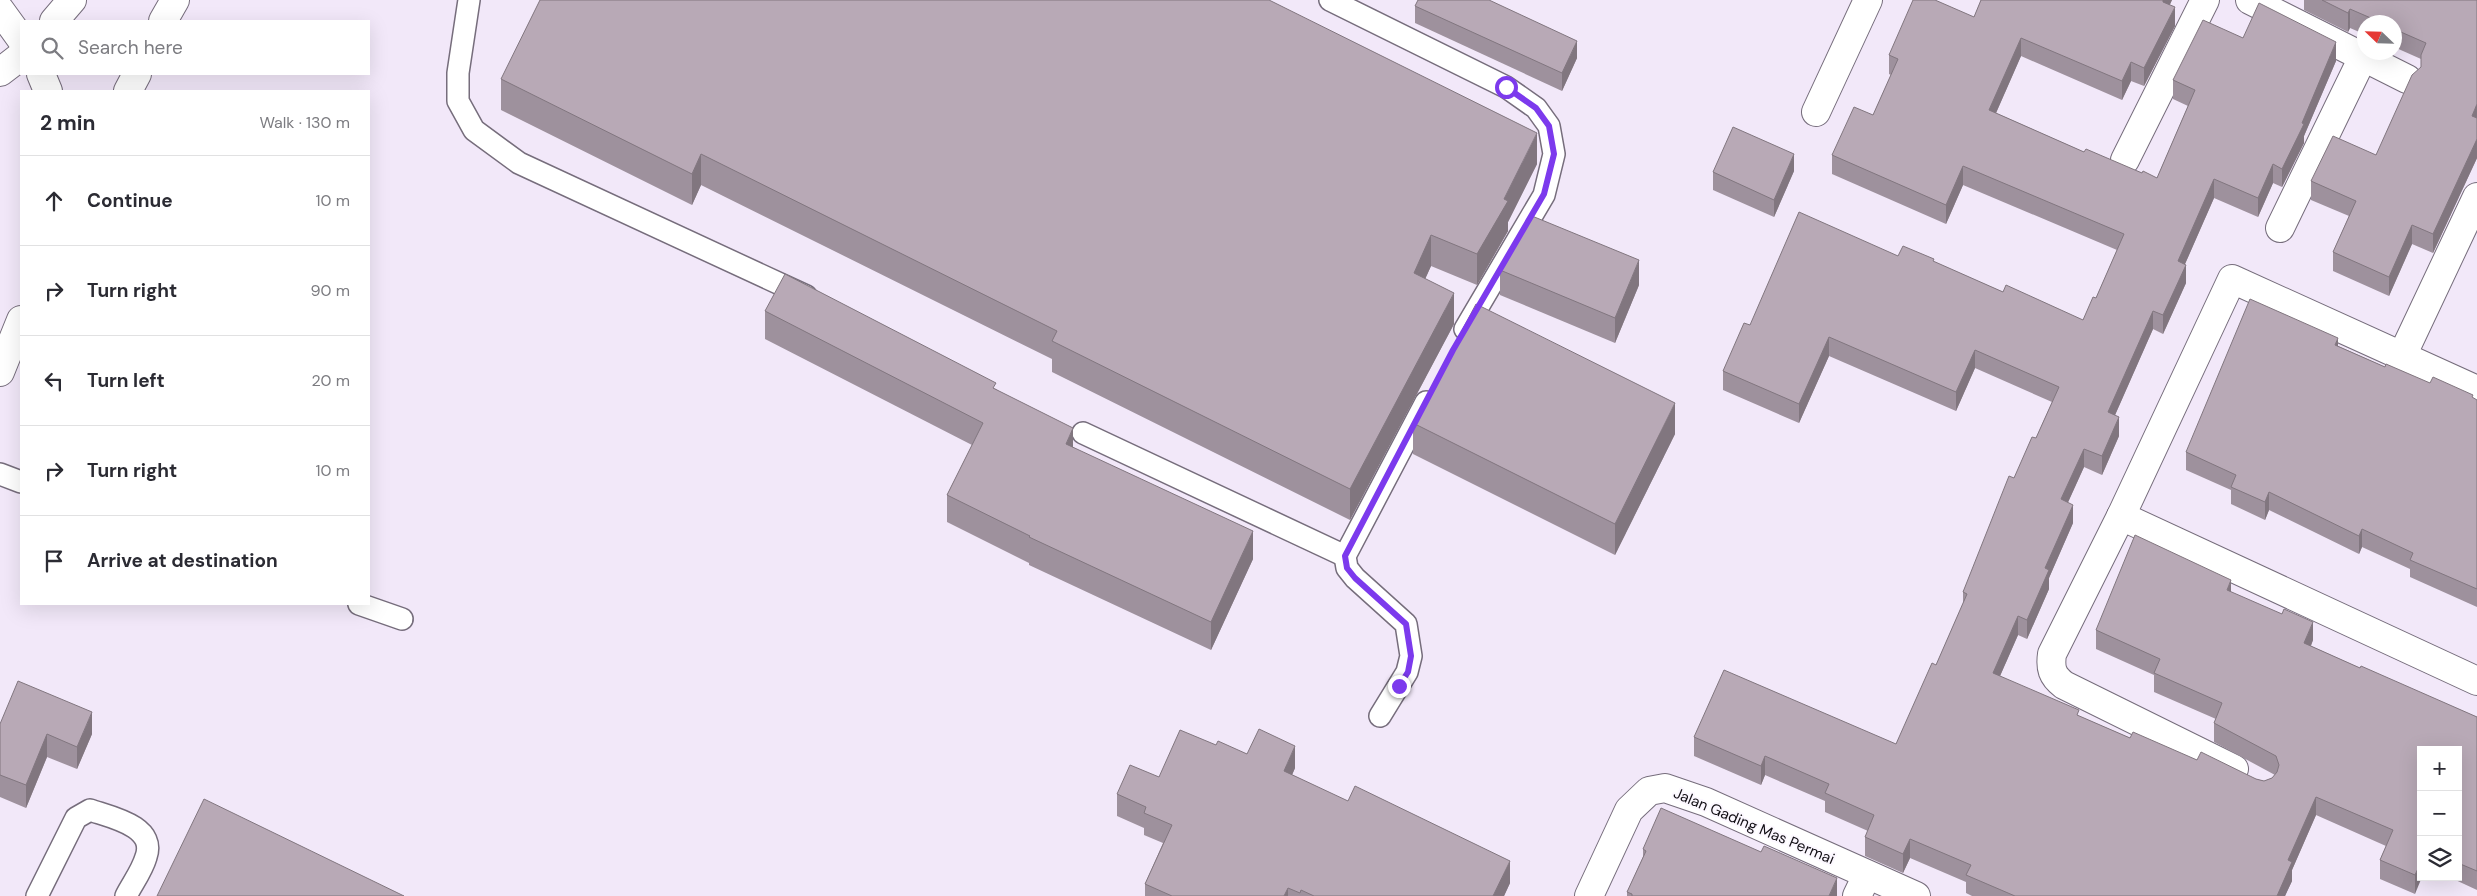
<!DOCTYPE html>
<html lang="en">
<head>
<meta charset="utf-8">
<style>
  :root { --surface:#fff; --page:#f2f2f3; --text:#2b2b33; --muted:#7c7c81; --line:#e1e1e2 }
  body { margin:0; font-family:"DM Sans",sans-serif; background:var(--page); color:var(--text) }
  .controls { position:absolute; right:15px; bottom:15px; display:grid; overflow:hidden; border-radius:0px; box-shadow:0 5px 20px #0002 }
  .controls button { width:45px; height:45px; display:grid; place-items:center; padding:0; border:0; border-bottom:1px solid var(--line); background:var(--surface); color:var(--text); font:25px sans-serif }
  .compass { position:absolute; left:2357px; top:15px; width:45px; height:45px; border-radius:50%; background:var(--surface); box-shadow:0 5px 20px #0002; rotate:293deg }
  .stop { position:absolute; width:15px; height:15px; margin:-11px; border:4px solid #7c3aed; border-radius:50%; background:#fff }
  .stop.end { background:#7c3aed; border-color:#fff; box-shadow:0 1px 5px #0008 }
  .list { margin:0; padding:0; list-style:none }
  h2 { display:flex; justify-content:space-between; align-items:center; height:65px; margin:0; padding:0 20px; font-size:21px }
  h2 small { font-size:16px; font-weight:400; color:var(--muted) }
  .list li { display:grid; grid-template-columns:32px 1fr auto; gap:15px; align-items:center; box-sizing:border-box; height:90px; padding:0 20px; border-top:1px solid var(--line) }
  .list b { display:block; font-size:19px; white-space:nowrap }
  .list em { font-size:16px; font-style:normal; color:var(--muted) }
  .icon { flex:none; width:28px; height:28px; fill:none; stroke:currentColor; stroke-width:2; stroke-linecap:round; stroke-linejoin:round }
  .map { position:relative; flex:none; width:2477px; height:896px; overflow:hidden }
  .search { position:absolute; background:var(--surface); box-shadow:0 5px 20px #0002; left:20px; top:20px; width:350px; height:55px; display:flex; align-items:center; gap:12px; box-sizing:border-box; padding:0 18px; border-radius:0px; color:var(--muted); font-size:19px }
  .panel { position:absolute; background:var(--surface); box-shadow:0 5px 20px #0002; left:20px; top:90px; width:350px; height:515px; border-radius:0px }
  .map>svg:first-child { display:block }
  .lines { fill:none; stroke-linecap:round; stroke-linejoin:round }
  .lane-casing { stroke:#766d7c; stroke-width:24 }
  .street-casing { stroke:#766d7c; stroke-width:30 }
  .highway-casing { stroke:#766d7c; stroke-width:30 }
  .lane { stroke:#fff; stroke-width:21 }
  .street { stroke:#fff; stroke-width:28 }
  .highway { stroke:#fff; stroke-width:28 }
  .wall { fill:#9e919d }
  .shaded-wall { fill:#81767f }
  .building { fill:#b8a9b6; stroke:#81767f }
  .route { stroke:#7c3aed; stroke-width:6 }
  .labels { text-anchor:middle; stroke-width:4; stroke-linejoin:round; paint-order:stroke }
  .street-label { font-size:15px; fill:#110e14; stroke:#fcf8ff }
</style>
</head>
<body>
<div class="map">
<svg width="2477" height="896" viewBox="0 0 2477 896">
  <rect width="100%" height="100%" fill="#f2e8f9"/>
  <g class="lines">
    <defs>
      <g id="lane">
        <path d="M469 0 458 73V101L474 130 519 163 806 296"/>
        <path d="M1330 0 1506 87 1536 108 1549 126 1554 154 1544 195 1465 329"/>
        <path d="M1083 433 1345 556"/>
        <path d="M0 474 21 482"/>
        <path d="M359 604 402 619"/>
        <path d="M1380 716 1407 672 1411 656 1406 624 1355 578 1347 568 1345 556 1426 402"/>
        <path d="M37 896 76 818 90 810C110 817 157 826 146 857 142 871 132 884 126 896"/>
      </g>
      <g id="street">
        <path d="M2250 0 2407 79"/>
        <path d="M1816 112 1868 0"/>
        <path d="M2125 160 2205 0"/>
        <path d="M2280 228 2363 57"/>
        <path d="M2402 356 2477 197"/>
        <path d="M2121 516 2477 681"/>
        <path d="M2234 769 2064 685C2052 676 2050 668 2052 654L2121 516 2232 279 2477 390"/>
        <path d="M1589 896 1629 810 1649 791 1665 788 1706 802 1916 896"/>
        <path d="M1857 896 1867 875"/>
      </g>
      <g id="highway">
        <path d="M0 10 21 39"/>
        <path d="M54 21 72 0"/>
        <path d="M163 21 175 0"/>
        <path d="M0 72 21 56"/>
        <path d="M41 74 48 91"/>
        <path d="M128 91 137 74"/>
        <path d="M0 372 21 320"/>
      </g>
    </defs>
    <use href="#lane" class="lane-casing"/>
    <use href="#street" class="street-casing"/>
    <use href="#highway" class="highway-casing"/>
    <use href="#lane" class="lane"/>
    <use href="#street" class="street"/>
    <use href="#highway" class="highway"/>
  </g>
  <g class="wall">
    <path d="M1981 0H2172L2169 5 2175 26 2144 86 2131 81 2122 100 2021 56 1996 113 2084 152 2142 173 2157 178 2188 106 2173 99V80L2243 38 2336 61 2304 136V143L2282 187 2273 183 2258 217 2214 198 2185 264 2186 283 2163 334 2153 329 2115 415 2119 436 2102 475 2084 467 2068 502 2073 523 2049 578V589L2027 639 2018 635 2000 676 2079 716 2130 738 2256 779 2264 781 2272 778 2275 775 2214 742V723L2216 719 2154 692V675L2096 649V630L2231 592 2313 640 2311 646 2360 668 2477 717V890L2449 877H2458V750H2421L2415 894 2380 879V860L2386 846 2316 815 2292 870V881L2285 896H1972L1966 893V882L1910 858 1903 873 1865 856V837L1868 831 1825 812V801L1765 775 1761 785 1694 756V737L1896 744 1936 665 1963 604V592L2014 478 2036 438 2052 402 1975 368 1956 411 1829 356 1799 423 1723 390V371L1750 325 1898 256 1934 262 2003 292 2083 320 2096 298 2117 250 1963 185 1946 224 1832 174V155L1873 115 1891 75 1889 74V55L1974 17Z"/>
    <path d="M2304 0H2477V158L2433 253 2412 244 2389 296 2333 271V252L2349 216 2311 200V181L2376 155 2421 67V59L2394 47V22H2364V34L2350 28 2348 32 2304 10Z"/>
    <path d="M1415 6 1577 58 1562 91 1415 23Z"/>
    <path d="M501 79 1537 164 1508 222V231L1477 285 1431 266 1425 279 1454 324 1350 520 1052 372V359L701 185 692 205 501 110Z"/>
    <path d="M1794 171 1774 217 1713 190V172Z"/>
    <path d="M1500 270 1639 285 1615 343 1500 295Z"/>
    <path d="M765 311 996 389 1073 447 1253 559 1211 650 1029 565V563L947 522V495L972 445 765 339Z"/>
    <path d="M2338 346 2385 367 2477 400V607L2410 577V569L2362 547 2359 554 2269 510 2265 520 2231 504V490L2186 470V452Z"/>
    <path d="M1413 423 1675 434 1615 555 1413 454Z"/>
    <path d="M0 724 92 734 77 769 47 757 26 808 0 797Z"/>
    <path d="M1216 745 1295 768 1292 775 1510 883 1504 896H1145V884L1163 843 1144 835V828L1117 816V794L1159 777Z"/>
    <path d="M1643 849 1837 896H1627V892L1643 857Z"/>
  </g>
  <g class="shaded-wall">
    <path d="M2163 0H2172L2163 21Z"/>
    <path d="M2175 7V26L2144 86V68Z"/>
    <path d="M2350 9V28L2348 32V13Z"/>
    <path d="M2021 38V56L1989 129V110Z"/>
    <path d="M1577 41V58L1562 91V73Z"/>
    <path d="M2336 42V61L2304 136V143L2282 187V169Z"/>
    <path d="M2131 62V81L2122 100V81Z"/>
    <path d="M2477 104V123L2472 116Z"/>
    <path d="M1537 133V164L1508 222V231L1477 285V254Z"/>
    <path d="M2477 139V158L2433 253V234Z"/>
    <path d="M701 154V185L692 205V174Z"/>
    <path d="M1794 154V171L1774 217V200Z"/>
    <path d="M2273 164V183L2258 217V198Z"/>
    <path d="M1963 166V185L1946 224V205Z"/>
    <path d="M2214 179V198L2178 280V261Z"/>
    <path d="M2412 225V244L2389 296V277Z"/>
    <path d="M1431 235V266L1414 304V273Z"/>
    <path d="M1639 260V285L1615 343V318Z"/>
    <path d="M2186 265V283L2163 334V315Z"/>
    <path d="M1454 293V324L1350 520V489Z"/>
    <path d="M2153 311V329L2108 431V412Z"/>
    <path d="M1829 337V356L1799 423V404Z"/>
    <path d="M2338 338V356L2335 345Z"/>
    <path d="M1975 350V368L1956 411V392Z"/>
    <path d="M1675 403V434L1615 555V524Z"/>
    <path d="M2119 417V436L2102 475V456Z"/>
    <path d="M1073 428V456L1066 444Z"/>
    <path d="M2084 449V467L2061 518V499Z"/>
    <path d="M2269 492V510L2265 520V502Z"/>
    <path d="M2073 505V523L2049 578V589L2027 639V620L2045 568Z"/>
    <path d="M2362 529V547L2359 554V536Z"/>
    <path d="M1253 531V559L1211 650V622Z"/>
    <path d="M2231 580V598L2227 590Z"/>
    <path d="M2018 616V635L1993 692V673Z"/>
    <path d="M2313 622V640L2304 662V643Z"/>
    <path d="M92 712V734L77 769V747Z"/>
    <path d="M47 734V757L26 808V785Z"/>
    <path d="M1295 746V768L1284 793V771Z"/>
    <path d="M1765 756V775L1761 785V766Z"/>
    <path d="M2316 797V815L2292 870V881L2285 896H2277L2288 860Z"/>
    <path d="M1910 839V858L1903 873V854Z"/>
    <path d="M1510 861V883L1504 896H1493Z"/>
    <path d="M2421 862V877H2422L2415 894V875Z"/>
    <path d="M1837 878V896H1829Z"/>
    <path d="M1288 888V896H1284Z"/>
  </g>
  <g class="building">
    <path d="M540 0H1269L1537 133 1504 199 1508 201 1477 254 1431 235 1414 273 1454 293 1350 489 1052 341 1057 331 701 154 692 174 501 79Z"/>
    <path d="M1418 0H1489L1577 41 1562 73 1415 6Z"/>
    <path d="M1913 0H1935L1974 17 1981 0H2163V2L2175 7 2144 68 2131 62 2122 81 2021 38 1989 110 2084 152 2086 149 2142 173 2143 171 2157 178 2195 90 2173 80 2203 20 2243 38 2259 3 2336 42 2302 123 2304 124 2282 169 2273 164 2258 198 2214 179 2178 261 2186 265 2163 315 2153 311 2108 412 2119 417 2102 456 2084 449 2061 499 2073 505 2045 568 2049 570 2027 620 2018 616 1993 673 2079 710 2077 715 2130 738 2133 732 2197 760 2201 752 2256 779 2264 781 2272 778 2277 772 2279 765 2276 756 2214 723 2222 703 2154 673 2160 659 2096 630 2135 535 2231 580 2227 590 2282 614 2284 609 2313 622 2304 643 2360 668 2361 666 2477 717V871L2458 863V750H2421V862L2415 875 2380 860 2393 830 2316 797 2288 860 2292 862 2277 896H2015L1966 875 1971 865 1910 839 1903 854 1865 837 1874 815 1825 793 1829 784 1765 756 1761 766 1694 737 1724 670 1896 744 1932 663 1936 665 1967 594 1963 592 2009 476 2014 478 2032 437 2036 438 2059 387 1975 350 1956 392 1829 337 1799 404 1723 371 1744 323 1750 325 1799 212 1898 256 1903 246 1934 259 1933 261 2003 292 2006 285 2083 320 2093 297 2096 298 2124 234 1963 166 1946 205 1832 155 1854 107 1873 115 1898 59 1889 55Z"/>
    <path d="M2322 0H2477V104L2472 116 2477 118V139L2433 234 2412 225 2389 277 2333 252 2356 201 2311 181 2333 136 2376 155 2412 75 2421 67V55L2426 43 2394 29V22H2380L2350 9 2348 13Z"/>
    <path d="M1733 127 1794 154 1774 200 1713 172Z"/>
    <path d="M1532 216 1639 260 1615 318 1500 270Z"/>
    <path d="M785 274 996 383 993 388 1073 428 1066 444 1253 531 1211 622 1029 537 1030 536 947 495 983 423 765 311Z"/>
    <path d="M2250 299 2338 338 2335 345 2385 367 2386 364 2430 383 2433 377 2473 395 2472 397 2477 400V589L2410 560 2413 553 2362 529 2359 536 2269 492 2265 502 2231 487 2236 475 2186 452Z"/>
    <path d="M1476 304 1675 403 1615 524 1413 423Z"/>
    <path d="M18 681 92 712 77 747 47 734 26 785 0 775V724Z"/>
    <path d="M1259 729 1295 746 1284 771 1348 801 1355 786 1510 861 1493 896H1314L1301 890 1300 893 1288 888 1284 896H1172L1145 884 1172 825 1144 813 1146 807 1117 794 1130 765 1159 777 1180 730 1216 745 1218 741 1247 754Z"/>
    <path d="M204 799 404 896H157Z"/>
    <path d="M1661 808 1761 852 1764 846 1837 878 1829 896H1632V894L1627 892 1646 851 1643 849Z"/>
  </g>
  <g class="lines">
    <path class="route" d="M1399 686 1408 672 1411 656 1406 624 1355 578 1347 568 1345 556 1453 350 1544 194 1554 154 1549 126 1536 108 1506 87"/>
  </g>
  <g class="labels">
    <g class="street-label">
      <text transform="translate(1754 826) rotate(23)" y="5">Jalan Gading Mas Permai</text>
    </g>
  </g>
</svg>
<div class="controls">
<button>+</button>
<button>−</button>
<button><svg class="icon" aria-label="layers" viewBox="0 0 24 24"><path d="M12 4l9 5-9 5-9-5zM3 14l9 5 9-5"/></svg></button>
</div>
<svg class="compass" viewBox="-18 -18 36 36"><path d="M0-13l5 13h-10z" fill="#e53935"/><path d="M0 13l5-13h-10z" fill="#7c7c81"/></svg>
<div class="stop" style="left:1506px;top:87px"></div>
<div class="stop end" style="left:1399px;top:686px"></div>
<div class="search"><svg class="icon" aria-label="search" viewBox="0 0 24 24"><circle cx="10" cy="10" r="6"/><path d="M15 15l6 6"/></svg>Search here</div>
<section class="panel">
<h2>2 min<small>Walk · 130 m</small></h2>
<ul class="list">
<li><svg class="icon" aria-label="ahead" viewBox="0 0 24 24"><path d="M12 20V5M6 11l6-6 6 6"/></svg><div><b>Continue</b></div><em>10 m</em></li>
<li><svg class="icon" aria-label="right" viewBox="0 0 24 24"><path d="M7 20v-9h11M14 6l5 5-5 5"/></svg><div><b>Turn right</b></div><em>90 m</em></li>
<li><svg class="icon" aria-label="left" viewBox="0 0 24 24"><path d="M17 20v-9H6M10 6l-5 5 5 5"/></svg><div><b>Turn left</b></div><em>20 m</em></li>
<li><svg class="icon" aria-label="right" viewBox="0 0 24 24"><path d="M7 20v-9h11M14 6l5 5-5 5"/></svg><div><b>Turn right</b></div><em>10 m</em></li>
<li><svg class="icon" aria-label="arrive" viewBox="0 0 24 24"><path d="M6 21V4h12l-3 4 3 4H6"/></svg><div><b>Arrive at destination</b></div></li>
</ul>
</section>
</div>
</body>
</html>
